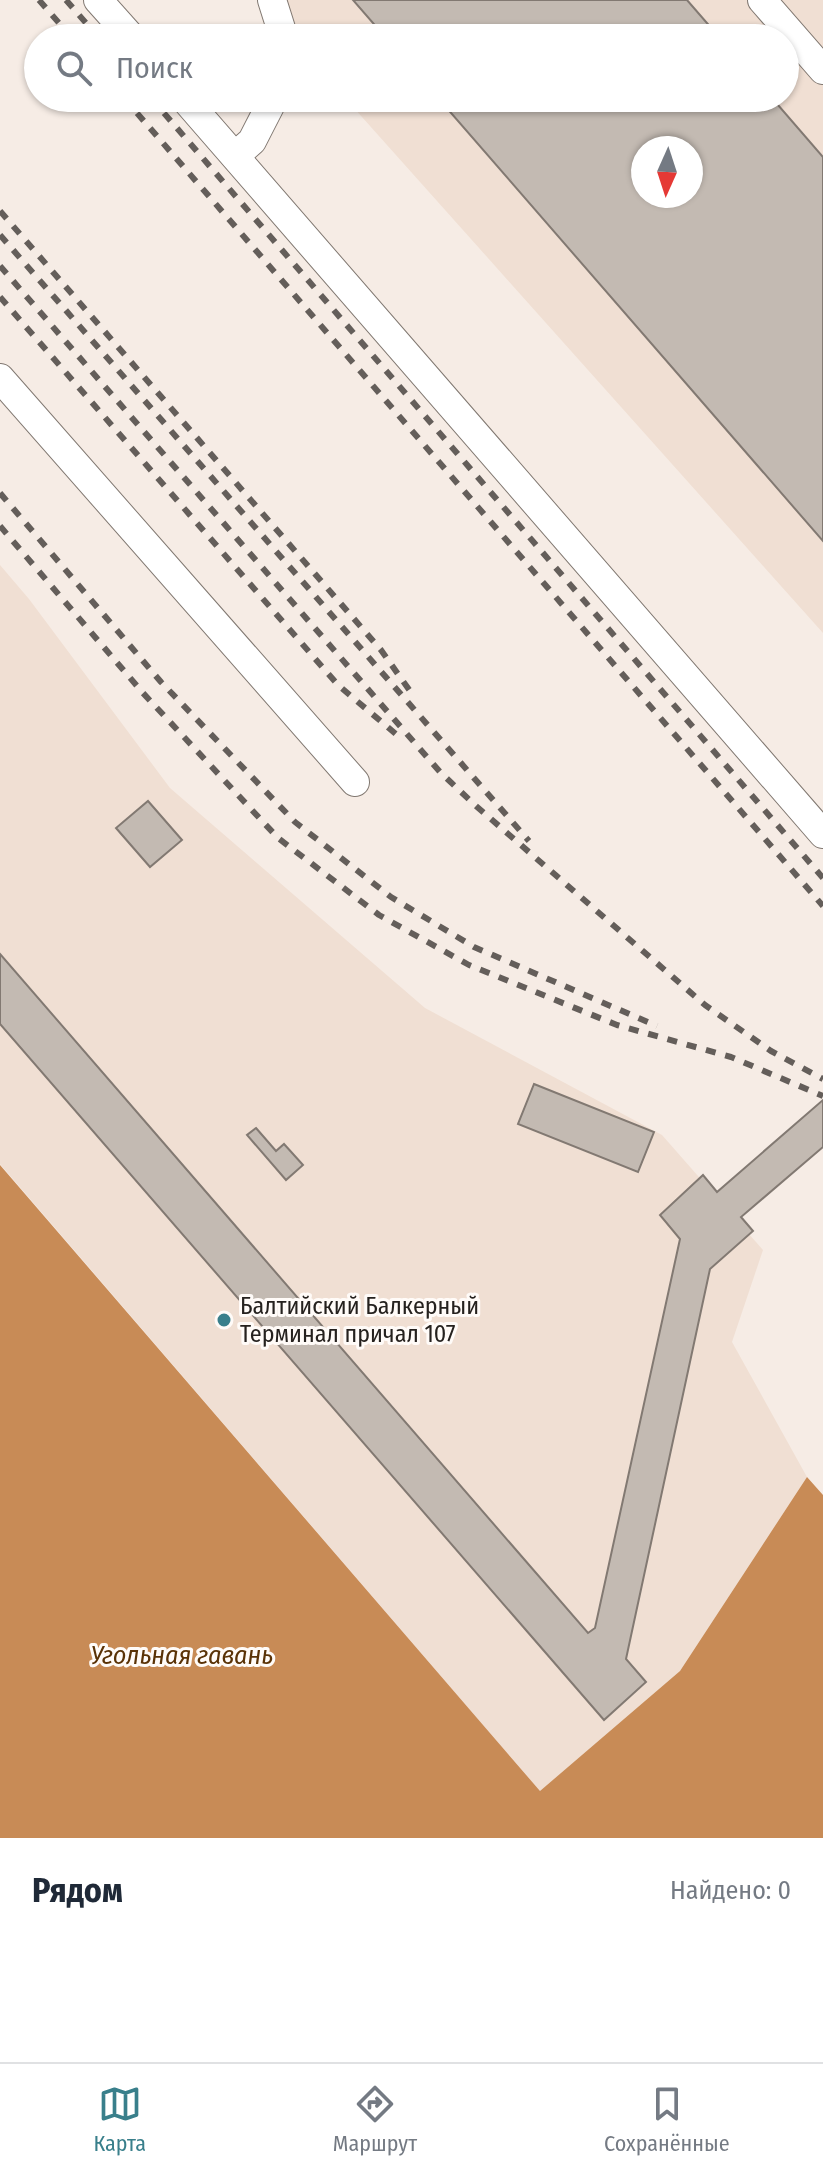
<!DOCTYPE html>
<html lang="ru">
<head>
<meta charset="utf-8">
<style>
  :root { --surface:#fff; --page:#f6f6f7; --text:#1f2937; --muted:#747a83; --line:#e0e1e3; --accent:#397f8b }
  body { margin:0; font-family:"Fira Sans Condensed",sans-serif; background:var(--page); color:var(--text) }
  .compass { position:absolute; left:631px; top:136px; width:72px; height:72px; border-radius:50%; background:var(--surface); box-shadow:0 2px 6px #0004; rotate:183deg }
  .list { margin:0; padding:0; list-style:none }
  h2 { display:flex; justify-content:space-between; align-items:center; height:104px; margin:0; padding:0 32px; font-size:34px }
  h2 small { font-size:26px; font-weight:400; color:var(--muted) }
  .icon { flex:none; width:44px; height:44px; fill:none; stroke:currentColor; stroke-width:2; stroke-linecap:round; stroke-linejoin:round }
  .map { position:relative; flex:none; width:823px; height:1838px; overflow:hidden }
  .search { position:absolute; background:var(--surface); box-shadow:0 2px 6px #0004; left:24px; right:24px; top:24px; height:88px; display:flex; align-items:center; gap:20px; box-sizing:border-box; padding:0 28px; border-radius:44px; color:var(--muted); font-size:30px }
  .sheet { height:224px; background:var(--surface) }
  nav { display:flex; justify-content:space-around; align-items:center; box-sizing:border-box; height:112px; border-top:2px solid var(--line); background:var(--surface); font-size:22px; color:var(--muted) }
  nav a { display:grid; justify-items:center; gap:4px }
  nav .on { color:var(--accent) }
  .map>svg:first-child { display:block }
  .built { fill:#f0dfd3; fill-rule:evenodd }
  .water { fill:#c88b56 }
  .building { fill:#c3bab2; stroke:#827972; stroke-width:2; fill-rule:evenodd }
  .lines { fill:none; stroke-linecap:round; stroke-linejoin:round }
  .minor-casing { stroke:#817871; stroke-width:30 }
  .minor { stroke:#fff; stroke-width:28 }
  .rail { stroke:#645e5a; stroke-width:6; stroke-dasharray:10 10; stroke-linecap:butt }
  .poi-dot { fill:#397f8b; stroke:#fffbf8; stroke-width:3 }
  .labels { text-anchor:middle; stroke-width:6; stroke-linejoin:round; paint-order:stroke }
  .poi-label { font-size:24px; fill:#25211e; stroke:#fffbf8; text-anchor:start }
  .water-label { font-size:26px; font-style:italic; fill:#5a3206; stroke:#fffbf8 }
</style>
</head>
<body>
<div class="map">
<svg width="823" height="1838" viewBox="0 0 823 1838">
  <rect width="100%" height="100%" fill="#f6ece5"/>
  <g class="built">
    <path d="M258 0H823V633L345 98H785V38H291ZM643 148H691V196H643Z"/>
    <path d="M0 565 29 599 170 788 425 1008 662 1135 763 1250 732 1342 807 1477 680 1671 540 1791 0 1164Z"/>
  </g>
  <path class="water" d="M0 1165 540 1791 680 1671 807 1477 823 1495V1838H0Z"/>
  <g class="building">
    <path d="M353 0H687L720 38H386Z"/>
    <path d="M438 98H772L823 157V541ZM643 148H691V196H643Z"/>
    <path d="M148 801 182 840 150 867 116 828Z"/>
    <path d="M0 954 588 1633 595 1628 680 1239 660 1215 703 1175 717 1192 823 1100V1147L741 1217 753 1231 710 1269 626 1659 646 1682 604 1720 0 1024Z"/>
    <path d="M534 1084 654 1132 638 1172 518 1124Z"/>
    <path d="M256 1128 276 1151 284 1144 303 1165 286 1180 247 1135Z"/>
  </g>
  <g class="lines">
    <defs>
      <g id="minor">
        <path d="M98 0 132 38"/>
        <path d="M272 0 284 38"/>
        <path d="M762 0 823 70"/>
        <path d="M184 98 823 834"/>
        <path d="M235 156 252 141 274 98"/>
        <path d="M0 378 355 782"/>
      </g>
    </defs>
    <use href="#minor" class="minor-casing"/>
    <use href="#minor" class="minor"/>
    <g class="rail">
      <path d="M39 0 72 38"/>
      <path d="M66 0 99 38"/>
      <path d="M124 98 823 906"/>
      <path d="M151 98 823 878"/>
      <path d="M0 211 381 650 410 691"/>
      <path d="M0 235 529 841"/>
      <path d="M0 266 440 772 476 806 705 1005 771 1051 823 1079"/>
      <path d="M0 297 338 685 397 735"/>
      <path d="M0 493 161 682 295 822 391 897 474 947 657 1026"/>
      <path d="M0 526 143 693 278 838 379 915 469 965 617 1025 731 1057 823 1096"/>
    </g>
  </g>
  <circle class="poi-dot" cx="224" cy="1320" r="8"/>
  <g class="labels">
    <g class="poi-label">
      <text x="240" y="1314">Балтийский Балкерный<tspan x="240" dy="28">Терминал причал 107</tspan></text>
    </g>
    <g class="water-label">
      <text x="182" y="1664">Угольная гавань</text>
    </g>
  </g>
</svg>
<svg class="compass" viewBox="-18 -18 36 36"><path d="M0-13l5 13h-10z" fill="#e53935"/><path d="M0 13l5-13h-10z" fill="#747a83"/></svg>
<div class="search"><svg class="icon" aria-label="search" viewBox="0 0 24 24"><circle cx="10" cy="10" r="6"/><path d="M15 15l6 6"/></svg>Поиск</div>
</div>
<section class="sheet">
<h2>Рядом<small>Найдено: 0</small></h2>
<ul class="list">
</ul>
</section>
<nav>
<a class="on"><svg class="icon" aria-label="map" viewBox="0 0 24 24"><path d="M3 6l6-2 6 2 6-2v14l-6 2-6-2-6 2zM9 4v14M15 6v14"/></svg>Карта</a>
<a><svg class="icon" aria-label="directions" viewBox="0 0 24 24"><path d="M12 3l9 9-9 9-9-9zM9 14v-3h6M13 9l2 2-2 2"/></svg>Маршрут</a>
<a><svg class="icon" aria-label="saved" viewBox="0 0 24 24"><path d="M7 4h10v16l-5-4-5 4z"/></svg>Сохранённые</a>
</nav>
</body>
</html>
